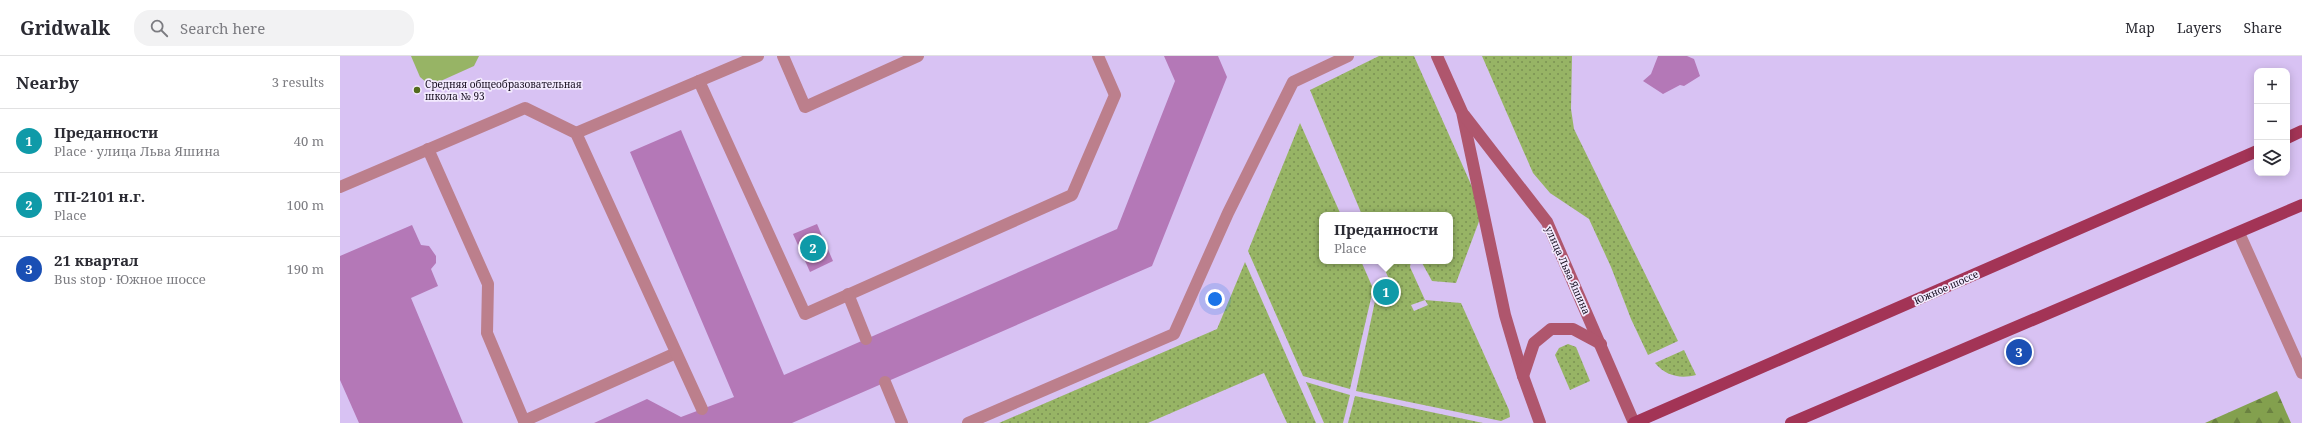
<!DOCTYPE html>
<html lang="en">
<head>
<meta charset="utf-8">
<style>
  :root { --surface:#fff; --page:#f2f2f3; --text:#2b2b33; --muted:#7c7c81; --line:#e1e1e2; --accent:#526b1c }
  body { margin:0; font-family:"Noto Serif",serif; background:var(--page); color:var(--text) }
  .controls { position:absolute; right:12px; top:12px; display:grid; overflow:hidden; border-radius:8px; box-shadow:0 2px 10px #0003 }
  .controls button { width:36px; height:36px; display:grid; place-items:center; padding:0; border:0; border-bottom:1px solid var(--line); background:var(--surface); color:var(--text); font:20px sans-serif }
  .you { position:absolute; left:875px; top:243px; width:14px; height:14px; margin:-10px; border:3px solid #fff; border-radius:50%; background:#1a73e8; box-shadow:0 0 0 6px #1a73e833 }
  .badge { display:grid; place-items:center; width:26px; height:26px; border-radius:50%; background:var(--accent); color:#fff; font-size:13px; font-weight:700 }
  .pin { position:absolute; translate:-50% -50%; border:2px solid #fff; box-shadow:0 1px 4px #0006 }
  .popup { position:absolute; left:979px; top:156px; width:134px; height:52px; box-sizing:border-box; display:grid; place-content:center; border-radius:8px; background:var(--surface); filter:drop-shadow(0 1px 3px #0005); font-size:13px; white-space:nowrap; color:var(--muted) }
  .popup b { font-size:15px; color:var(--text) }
  .popup::after { content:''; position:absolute; left:50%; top:100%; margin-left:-8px; border:8px solid transparent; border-top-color:var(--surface) }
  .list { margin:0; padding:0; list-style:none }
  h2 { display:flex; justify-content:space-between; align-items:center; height:52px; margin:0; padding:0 16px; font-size:17px }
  h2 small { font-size:13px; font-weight:400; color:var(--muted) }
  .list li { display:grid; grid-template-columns:26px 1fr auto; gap:12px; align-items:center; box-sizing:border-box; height:64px; padding:0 16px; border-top:1px solid var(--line) }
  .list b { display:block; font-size:15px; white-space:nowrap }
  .list p { margin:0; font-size:13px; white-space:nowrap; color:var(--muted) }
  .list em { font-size:13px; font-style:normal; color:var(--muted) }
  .icon { flex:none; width:22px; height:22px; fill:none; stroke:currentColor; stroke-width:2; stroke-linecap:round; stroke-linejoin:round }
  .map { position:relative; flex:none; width:1962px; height:367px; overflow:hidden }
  header { display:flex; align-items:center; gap:24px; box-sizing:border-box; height:56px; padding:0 20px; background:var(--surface); border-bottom:1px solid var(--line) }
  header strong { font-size:19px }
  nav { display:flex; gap:22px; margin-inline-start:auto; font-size:14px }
  .search { width:280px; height:36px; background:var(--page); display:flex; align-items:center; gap:10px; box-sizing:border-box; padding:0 14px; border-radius:16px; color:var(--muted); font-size:15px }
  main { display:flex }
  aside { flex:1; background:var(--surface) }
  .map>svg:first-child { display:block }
  .grass { fill:url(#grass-dots); fill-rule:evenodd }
  .forest { fill:url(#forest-firs) }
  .pitch { fill:#97b465 }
  .building { fill:#b478b7 }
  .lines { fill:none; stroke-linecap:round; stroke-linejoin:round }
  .lane { stroke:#bc7f8c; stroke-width:12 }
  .secondary { stroke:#af566d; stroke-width:12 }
  .primary { stroke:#a33456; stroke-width:12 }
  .poi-dot { fill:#526b1c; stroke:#f3eafe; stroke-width:1.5 }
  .labels { text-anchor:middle; stroke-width:3.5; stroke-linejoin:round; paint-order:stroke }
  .poi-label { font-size:10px; fill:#181021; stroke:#f3eafe; text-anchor:start }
  .street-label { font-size:10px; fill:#181021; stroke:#f3eafe }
</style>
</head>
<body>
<header>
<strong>Gridwalk</strong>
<div class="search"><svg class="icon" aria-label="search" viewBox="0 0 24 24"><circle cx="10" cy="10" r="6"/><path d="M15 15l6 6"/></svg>Search here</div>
<nav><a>Map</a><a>Layers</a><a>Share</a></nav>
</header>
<main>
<aside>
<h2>Nearby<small>3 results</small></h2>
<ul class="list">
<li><span class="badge" style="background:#0f9aa8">1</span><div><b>Преданности</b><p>Place · улица Льва Яшина</p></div><em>40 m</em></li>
<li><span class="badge" style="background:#0f9aa8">2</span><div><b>ТП-2101 н.г.</b><p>Place</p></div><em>100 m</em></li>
<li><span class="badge" style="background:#1a4fb4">3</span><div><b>21 квартал</b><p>Bus stop · Южное шоссе</p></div><em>190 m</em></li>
</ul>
</aside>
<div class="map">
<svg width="1962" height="367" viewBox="0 0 1962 367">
  <defs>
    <pattern id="grass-dots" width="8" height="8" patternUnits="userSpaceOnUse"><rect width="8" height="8" fill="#97b465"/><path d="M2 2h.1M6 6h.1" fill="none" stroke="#7a9153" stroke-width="1.8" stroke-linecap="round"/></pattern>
    <pattern id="forest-firs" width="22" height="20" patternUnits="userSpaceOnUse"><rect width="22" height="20" fill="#83a04e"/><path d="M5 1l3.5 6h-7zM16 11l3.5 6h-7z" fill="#6a8140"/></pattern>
  </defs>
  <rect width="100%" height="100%" fill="#d8c2f3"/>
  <g class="grass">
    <path d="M1039 0H1074L1137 142 1141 160 1116 227 1092 225 1081 205H1110V159H1022L970 34Z"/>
    <path d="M1142 0H1232L1231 53 1234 73 1338 285 1308 299 1291 263 1271 211 1249 163 1210 137 1193 117Z"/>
    <path d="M960 67 1001 159H982V205H1021L1035 237 1052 230 1041 205H1071L1070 211 1085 244 1121 247 1169 354 1170 361 1161 365 1016 335 1035 245 1032 238 1010 333 963 320 908 195ZM1085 244 1088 249 1074 255 1071 249Z"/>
    <path d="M905 206 976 367H947L924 317 808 367H659L877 273Z"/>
    <path d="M1228 288 1236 291 1250 325 1230 334 1215 299 1219 292Z"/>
    <path d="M1344 294 1356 319C1340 323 1326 320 1315 307Z"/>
    <path d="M966 326 1010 339 1003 367H984Z"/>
    <path d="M1015 340 1143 367H1008Z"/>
  </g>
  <path class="forest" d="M1937 335 1951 367H1865Z"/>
  <path class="pitch" d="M71 0H139L134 10 94 28 87 27 80 21Z"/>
  <g class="building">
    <path d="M824 0H878L887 21 812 210 452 367H254L307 343 341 361 394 341 290 96 341 74 444 319 777 173 835 25Z"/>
    <path d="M1318 0H1347L1354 3 1360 20 1344 30 1340 29 1323 38 1303 25 1311 18Z"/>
    <path d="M477 168 493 205 470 216 453 178Z"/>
    <path d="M72 169 81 189 89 190 96 200V207L91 213 98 230 71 242 123 367H19L0 324V200Z"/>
  </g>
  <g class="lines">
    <g class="lane">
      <path d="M443 0 465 51 578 0"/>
      <path d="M359 25 465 258 732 139 775 39 758 0"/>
      <path d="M236 77 418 0"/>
      <path d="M88 93 148 228 147 277 184 365 336 297"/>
      <path d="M0 131 185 52 236 77 362 353"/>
      <path d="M1899 177 1962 317"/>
      <path d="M508 238 526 283"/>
      <path d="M545 326 562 367"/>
      <path d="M628 367 834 278 888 157 953 26 1008 0"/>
    </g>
    <g class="secondary">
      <path d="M1097 0 1122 56 1165 259 1183 320 1200 367"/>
      <path d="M1124 59 1207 166 1294 367"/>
      <path d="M1183 320 1194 287 1211 273H1233L1261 288"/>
    </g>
    <g class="primary">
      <path d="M1947 82 1962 75"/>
      <path d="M1294 367 1917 95"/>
      <path d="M1451 367 1962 149"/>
    </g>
  </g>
  <circle class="poi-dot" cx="77" cy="34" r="4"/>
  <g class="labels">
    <g class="poi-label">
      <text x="85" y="32">Средняя общеобразовательная<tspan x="85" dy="12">школа № 93</tspan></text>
    </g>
    <g class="street-label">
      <text transform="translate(1228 214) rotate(66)" y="4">улица Льва Яшина</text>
      <text transform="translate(1606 231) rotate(-24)" y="4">Южное шоссе</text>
    </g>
  </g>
</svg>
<div class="controls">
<button>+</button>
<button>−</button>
<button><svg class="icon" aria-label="layers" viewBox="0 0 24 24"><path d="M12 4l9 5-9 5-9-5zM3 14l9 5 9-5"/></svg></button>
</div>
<div class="you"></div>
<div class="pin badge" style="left:1046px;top:236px;background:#0f9aa8">1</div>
<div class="popup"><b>Преданности</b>Place</div>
<div class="pin badge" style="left:473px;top:192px;background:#0f9aa8">2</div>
<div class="pin badge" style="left:1679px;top:296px;background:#1a4fb4">3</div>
</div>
</main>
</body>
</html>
